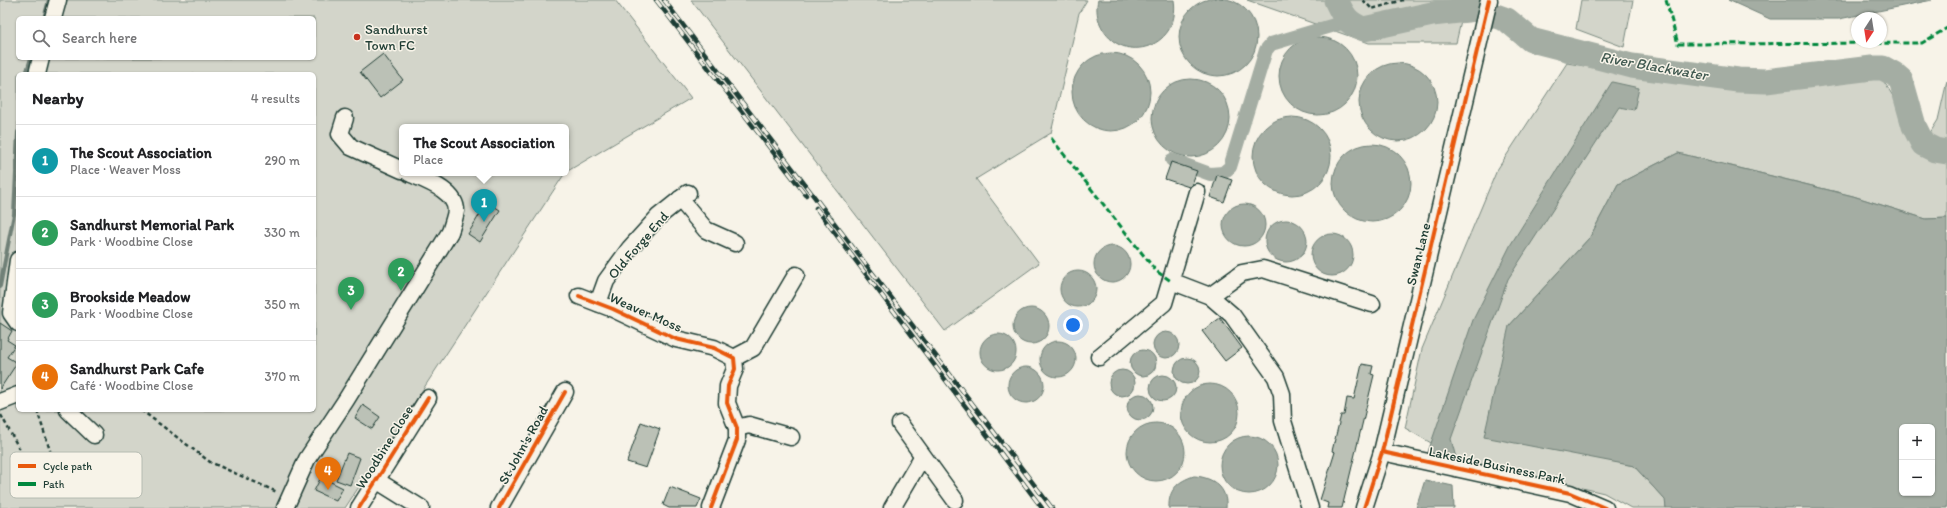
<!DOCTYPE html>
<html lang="en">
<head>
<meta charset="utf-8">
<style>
  :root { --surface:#fff; --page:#f2f2f2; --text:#202124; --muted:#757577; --line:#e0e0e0; --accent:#c8321e }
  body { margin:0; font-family:Itim,sans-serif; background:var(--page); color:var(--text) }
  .controls { position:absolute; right:12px; bottom:12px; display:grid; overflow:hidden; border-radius:6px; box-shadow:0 1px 3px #0004 }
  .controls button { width:36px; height:36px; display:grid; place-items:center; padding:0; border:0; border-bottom:1px solid var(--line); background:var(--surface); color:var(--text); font:20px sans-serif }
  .compass { position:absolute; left:1851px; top:12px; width:36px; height:36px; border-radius:50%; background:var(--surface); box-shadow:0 1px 3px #0004; rotate:192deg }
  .you { position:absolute; left:1073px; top:325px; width:14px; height:14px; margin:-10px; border:3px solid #fff; border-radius:50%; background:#1a73e8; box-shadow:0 0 0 6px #1a73e833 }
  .badge { display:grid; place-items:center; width:26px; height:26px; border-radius:50%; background:var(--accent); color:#fff; font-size:13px; font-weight:700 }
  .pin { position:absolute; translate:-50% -33px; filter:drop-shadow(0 1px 2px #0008) }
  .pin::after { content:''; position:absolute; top:21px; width:14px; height:12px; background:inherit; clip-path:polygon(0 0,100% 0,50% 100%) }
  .popup { position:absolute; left:399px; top:124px; width:170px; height:52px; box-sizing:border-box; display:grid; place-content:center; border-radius:6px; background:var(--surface); filter:drop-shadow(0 1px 3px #0005); font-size:13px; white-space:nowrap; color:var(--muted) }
  .popup b { font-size:15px; color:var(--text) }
  .popup::after { content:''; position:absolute; left:50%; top:100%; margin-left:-8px; border:8px solid transparent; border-top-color:var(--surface) }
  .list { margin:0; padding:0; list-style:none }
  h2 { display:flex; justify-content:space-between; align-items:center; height:52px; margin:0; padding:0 16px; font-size:17px }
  h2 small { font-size:13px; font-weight:400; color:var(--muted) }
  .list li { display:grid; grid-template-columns:26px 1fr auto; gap:12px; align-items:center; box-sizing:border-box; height:72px; padding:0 16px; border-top:1px solid var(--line) }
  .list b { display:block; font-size:15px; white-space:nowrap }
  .list p { margin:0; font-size:13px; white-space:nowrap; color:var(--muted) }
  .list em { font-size:13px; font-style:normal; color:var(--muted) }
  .icon { flex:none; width:22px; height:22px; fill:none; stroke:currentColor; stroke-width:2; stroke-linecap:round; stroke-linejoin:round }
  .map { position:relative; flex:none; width:1947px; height:508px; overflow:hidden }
  .search { position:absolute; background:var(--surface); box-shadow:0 1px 3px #0004; left:16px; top:16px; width:300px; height:44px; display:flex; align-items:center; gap:10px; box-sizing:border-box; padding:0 14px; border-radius:6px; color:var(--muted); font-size:15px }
  .panel { position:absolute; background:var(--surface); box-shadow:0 1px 3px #0004; left:16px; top:72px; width:300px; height:340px; border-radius:6px }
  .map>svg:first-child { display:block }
  .green { fill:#d3d5ca; stroke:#79897f; fill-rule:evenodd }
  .water { fill:#a4ada3; stroke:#6f8077; fill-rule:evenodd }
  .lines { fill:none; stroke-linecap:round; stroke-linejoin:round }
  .stream { stroke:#6f8077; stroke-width:4 }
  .canal { stroke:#a4ada3; stroke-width:14 }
  .river { stroke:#a4ada3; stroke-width:25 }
  .building { fill:#bbc1b6; stroke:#1f3d34 }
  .minor-casing { stroke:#1f3d34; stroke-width:19 }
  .path { stroke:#1f3d34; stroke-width:2.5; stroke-dasharray:4 3; stroke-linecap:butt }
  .minor { stroke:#f7f3e8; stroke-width:16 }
  .rail-casing { stroke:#1f3d34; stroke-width:4.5 }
  .rail { stroke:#f7f3e8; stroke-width:3; stroke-dasharray:9; stroke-linecap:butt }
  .quiet { stroke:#00873e; stroke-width:3; stroke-dasharray:6 3; stroke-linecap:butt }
  .cycleway-casing { stroke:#f7f3e8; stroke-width:6 }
  .cycleway { stroke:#e8590c; stroke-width:4 }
  .poi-dot { fill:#c8321e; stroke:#f7f3e8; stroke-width:1.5 }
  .labels { text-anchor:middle; stroke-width:3; stroke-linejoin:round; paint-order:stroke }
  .poi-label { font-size:14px; fill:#1f3d34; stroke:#f7f3e8; text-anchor:start }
  .street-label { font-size:14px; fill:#1f3d34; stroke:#f7f3e8 }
  .water-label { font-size:15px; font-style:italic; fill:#405950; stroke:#f7f3e8 }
  .key { fill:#f7f3e8; stroke:#b6bcb2; stroke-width:1 }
  .key-label { font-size:11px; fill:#1f3d34 }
</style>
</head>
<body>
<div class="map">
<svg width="1947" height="508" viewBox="0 0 1947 508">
  <rect width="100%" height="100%" fill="#f7f3e8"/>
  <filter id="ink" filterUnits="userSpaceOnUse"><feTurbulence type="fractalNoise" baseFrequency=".025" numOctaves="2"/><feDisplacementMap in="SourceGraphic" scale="8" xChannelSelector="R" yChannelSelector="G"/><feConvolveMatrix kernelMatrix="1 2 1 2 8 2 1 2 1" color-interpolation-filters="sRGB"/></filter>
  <g filter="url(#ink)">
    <g class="green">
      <path d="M0 0H615L691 98 566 172V127H402V173H565L345 508H0ZM18 18H314V58H18ZM18 74H314V410H18Z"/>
      <path d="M691 0H1087L1079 13 1051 133 976 179 1039 263 945 331Z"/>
      <path d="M1247 0H1466L1456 43H1369Z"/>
      <path d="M1581 0H1633L1624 47 1576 29Z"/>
      <path d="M1567 63 1713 88 1881 77 1923 144 1938 120 1947 81V218L1926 219 1853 196 1678 153 1618 184 1590 237 1509 326 1584 455 1634 466 1666 501V508H1631L1604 493 1459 459 1405 428 1422 349 1497 170Z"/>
    </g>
    <g class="water">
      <circle cx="1218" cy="37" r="39"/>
      <path d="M1098 0H1174C1182 50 1116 68 1099 21 1097 15 1096 7 1098 0Z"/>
      <path d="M1728 0H1932L1839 19H1770Z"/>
      <circle cx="1318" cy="76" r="39"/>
      <circle cx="1111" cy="92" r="39"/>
      <circle cx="1398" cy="102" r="39"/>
      <circle cx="1191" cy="118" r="39"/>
      <path d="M1612 82 1639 88 1634 110 1619 107 1508 279 1451 439 1456 458 1428 452 1473 320 1511 244Z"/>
      <circle cx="1292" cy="156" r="39"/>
      <circle cx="1372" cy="183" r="39"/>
      <path d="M1678 153 1853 196 1926 219 1947 218V508H1666L1665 500 1634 466 1484 437 1509 326 1590 237 1618 184ZM1902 427H1932V493H1902Z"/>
      <circle cx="1244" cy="225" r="21"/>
      <circle cx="1286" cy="241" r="21"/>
      <circle cx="1332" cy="255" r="21"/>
      <circle cx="1112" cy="264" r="18"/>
      <circle cx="1078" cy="289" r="18"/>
      <circle cx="1031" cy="326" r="18"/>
      <circle cx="1166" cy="345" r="13"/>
      <circle cx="998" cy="352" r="18"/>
      <circle cx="1058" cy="359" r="18"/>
      <circle cx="1143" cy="363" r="13"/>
      <circle cx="1187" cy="371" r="13"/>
      <circle cx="1026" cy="385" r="18"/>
      <circle cx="1122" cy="383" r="13"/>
      <circle cx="1163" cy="388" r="13"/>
      <circle cx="1210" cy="413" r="29"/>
      <circle cx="1140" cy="407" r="13"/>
      <circle cx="1156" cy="452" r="29"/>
      <circle cx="1249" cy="465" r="29"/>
      <path d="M1194 476C1213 477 1228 488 1226 508H1169C1168 490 1178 481 1194 476Z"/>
      <path d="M1425 480 1453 486 1454 508H1416Z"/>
    </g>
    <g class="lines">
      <g class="stream">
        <path d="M44 18 49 0"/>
        <path d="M26 74 31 58"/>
        <path d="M0 286 14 214 18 132"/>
      </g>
      <path class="canal" d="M1172 160 1210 174 1223 173 1230 167 1266 50 1271 44 1348 21"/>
      <path class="river" d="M1336 0C1343 15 1347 24 1364 29L1432 14 1476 9 1507 20 1531 40 1632 66 1738 80 1766 81 1872 68H1883L1894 74 1901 80 1914 126 1923 144 1935 150 1947 152"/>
    </g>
    <g class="building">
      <path d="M383 54 403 80 380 98 360 72Z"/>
      <path d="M1171 162 1197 171 1192 184 1189 187 1165 179Z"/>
      <path d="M1217 175 1232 180 1224 202 1210 197Z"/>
      <path d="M487 202 500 210 480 242 468 234Z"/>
      <path d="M1220 318 1242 348 1225 361 1202 331Z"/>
      <path d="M0 323 12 331 7 340 15 345 7 357 17 363 0 389Z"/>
      <path d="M1362 364 1373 366 1371 374 1374 375 1342 508H1327L1328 503 1320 500 1335 452 1332 451 1341 415H1344L1347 398 1354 399Z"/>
      <path d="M363 405 380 417 372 429 355 418Z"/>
      <path d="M641 422 660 429 646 468 627 462Z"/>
      <path d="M347 453 360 458 350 485 336 480Z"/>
      <path d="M321 477 343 488 336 501 314 491Z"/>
      <path d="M670 487 701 499 697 508H669L663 505Z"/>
    </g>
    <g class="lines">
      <defs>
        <g id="minor">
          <path d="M53 18 58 0"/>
          <path d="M37 74 41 58"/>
          <path d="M345 118 340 134 351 147 402 170"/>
          <path d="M680 199 706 230 735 243"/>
          <path d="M18 260 11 313 18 323"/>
          <path d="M1171 281 1210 296 1232 315 1276 377 1282 394 1283 421 1310 508"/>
          <path d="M579 296 613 309 676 339 714 348 734 358 735 369 728 386 727 403 737 428V440L711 508"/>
          <path d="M1210 296 1242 273 1263 269 1372 304"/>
          <path d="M598 303 606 281 630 248 658 217 688 193"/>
          <path d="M1099 357 1164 303 1197 192"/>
          <path d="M734 358 753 348 796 275"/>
          <path d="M0 402 18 395"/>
          <path d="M68 410 94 435"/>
          <path d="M900 424 955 500"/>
          <path d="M737 428 749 425 791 437"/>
          <path d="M1382 452 1570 493 1605 508"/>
          <path d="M376 480 421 508"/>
          <path d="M285 508 307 459 346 400 450 232C452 226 455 217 456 211 456 190 424 180 409 173"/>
          <path d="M359 508 428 398"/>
          <path d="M499 508 565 392"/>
          <path d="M892 508 922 457"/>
          <path d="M1364 508 1382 452 1489 0"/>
        </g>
      </defs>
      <use href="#minor" class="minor-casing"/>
      <g class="path">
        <path d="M1363 0 1372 9 1403 0"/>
        <path d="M37 410 54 463"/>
        <path d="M141 410 210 462 277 492"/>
        <path d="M1 415 29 467"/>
      </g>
      <use href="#minor" class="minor"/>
      <defs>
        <g id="rail">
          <path d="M656 0 806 195"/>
          <path d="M664 0 1052 508"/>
          <path d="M816 208 1042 508"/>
        </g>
      </defs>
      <use href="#rail" class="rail-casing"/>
      <use href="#rail" class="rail"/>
      <g class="quiet">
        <path d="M1666 0 1678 44 1922 43 1947 28"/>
        <path d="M1051 138 1156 271 1171 281"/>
      </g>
      <defs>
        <g id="cycleway">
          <path d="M579 296 613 309 676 339 714 348 734 358 735 369 728 386 727 403 737 428V440L711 508"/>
          <path d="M1382 452 1570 493 1605 508"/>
          <path d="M359 508 428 398"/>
          <path d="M499 508 565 392"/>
          <path d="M1364 508 1382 452 1489 0"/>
        </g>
      </defs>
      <use href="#cycleway" class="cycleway-casing"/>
      <use href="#cycleway" class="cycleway"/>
    </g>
  </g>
  <circle class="poi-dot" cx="357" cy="37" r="4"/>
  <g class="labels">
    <g class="poi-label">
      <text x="365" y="34">Sandhurst<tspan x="365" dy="16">Town FC</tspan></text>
    </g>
    <g class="street-label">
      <text transform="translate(638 245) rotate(-49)" y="5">Old Forge End</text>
      <text transform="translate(1418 254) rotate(-76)" y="5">Swan Lane</text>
      <text transform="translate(646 312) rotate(24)" y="5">Weaver Moss</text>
      <text transform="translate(523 445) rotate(-61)" y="5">St John's Road</text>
      <text transform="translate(384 447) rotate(-58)" y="5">Woodbine Close</text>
      <text transform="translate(1497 465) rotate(12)" y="5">Lakeside Business Park</text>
    </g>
    <g class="water-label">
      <text transform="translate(1654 66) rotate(10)" y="5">River Blackwater</text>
    </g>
  </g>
  <rect x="10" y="452" width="132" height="46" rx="6" class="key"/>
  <rect x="18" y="464" width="18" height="4" fill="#e8590c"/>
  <rect x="18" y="482" width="18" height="4" fill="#00873e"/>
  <g class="key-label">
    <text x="43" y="470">Cycle path</text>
    <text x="43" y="488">Path</text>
  </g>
</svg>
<div class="controls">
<button>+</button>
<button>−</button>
</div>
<svg class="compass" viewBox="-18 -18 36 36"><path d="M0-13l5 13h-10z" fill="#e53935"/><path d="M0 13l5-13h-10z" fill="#757577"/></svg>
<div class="you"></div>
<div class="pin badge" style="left:484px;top:222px;background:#0f9aa8">1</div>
<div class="popup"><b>The Scout Association</b>Place</div>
<div class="pin badge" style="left:401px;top:291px;background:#2e9e5b">2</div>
<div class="pin badge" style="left:351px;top:310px;background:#2e9e5b">3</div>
<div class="pin badge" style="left:328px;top:490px;background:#e8710a">4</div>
<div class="search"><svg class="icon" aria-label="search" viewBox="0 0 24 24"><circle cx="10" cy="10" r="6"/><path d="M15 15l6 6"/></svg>Search here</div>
<section class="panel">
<h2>Nearby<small>4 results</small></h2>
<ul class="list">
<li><span class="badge" style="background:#0f9aa8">1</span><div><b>The Scout Association</b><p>Place · Weaver Moss</p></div><em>290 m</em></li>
<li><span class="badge" style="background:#2e9e5b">2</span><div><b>Sandhurst Memorial Park</b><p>Park · Woodbine Close</p></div><em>330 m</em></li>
<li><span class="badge" style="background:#2e9e5b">3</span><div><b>Brookside Meadow</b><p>Park · Woodbine Close</p></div><em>350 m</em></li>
<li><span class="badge" style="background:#e8710a">4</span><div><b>Sandhurst Park Cafe</b><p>Café · Woodbine Close</p></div><em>370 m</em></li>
</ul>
</section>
</div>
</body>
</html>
